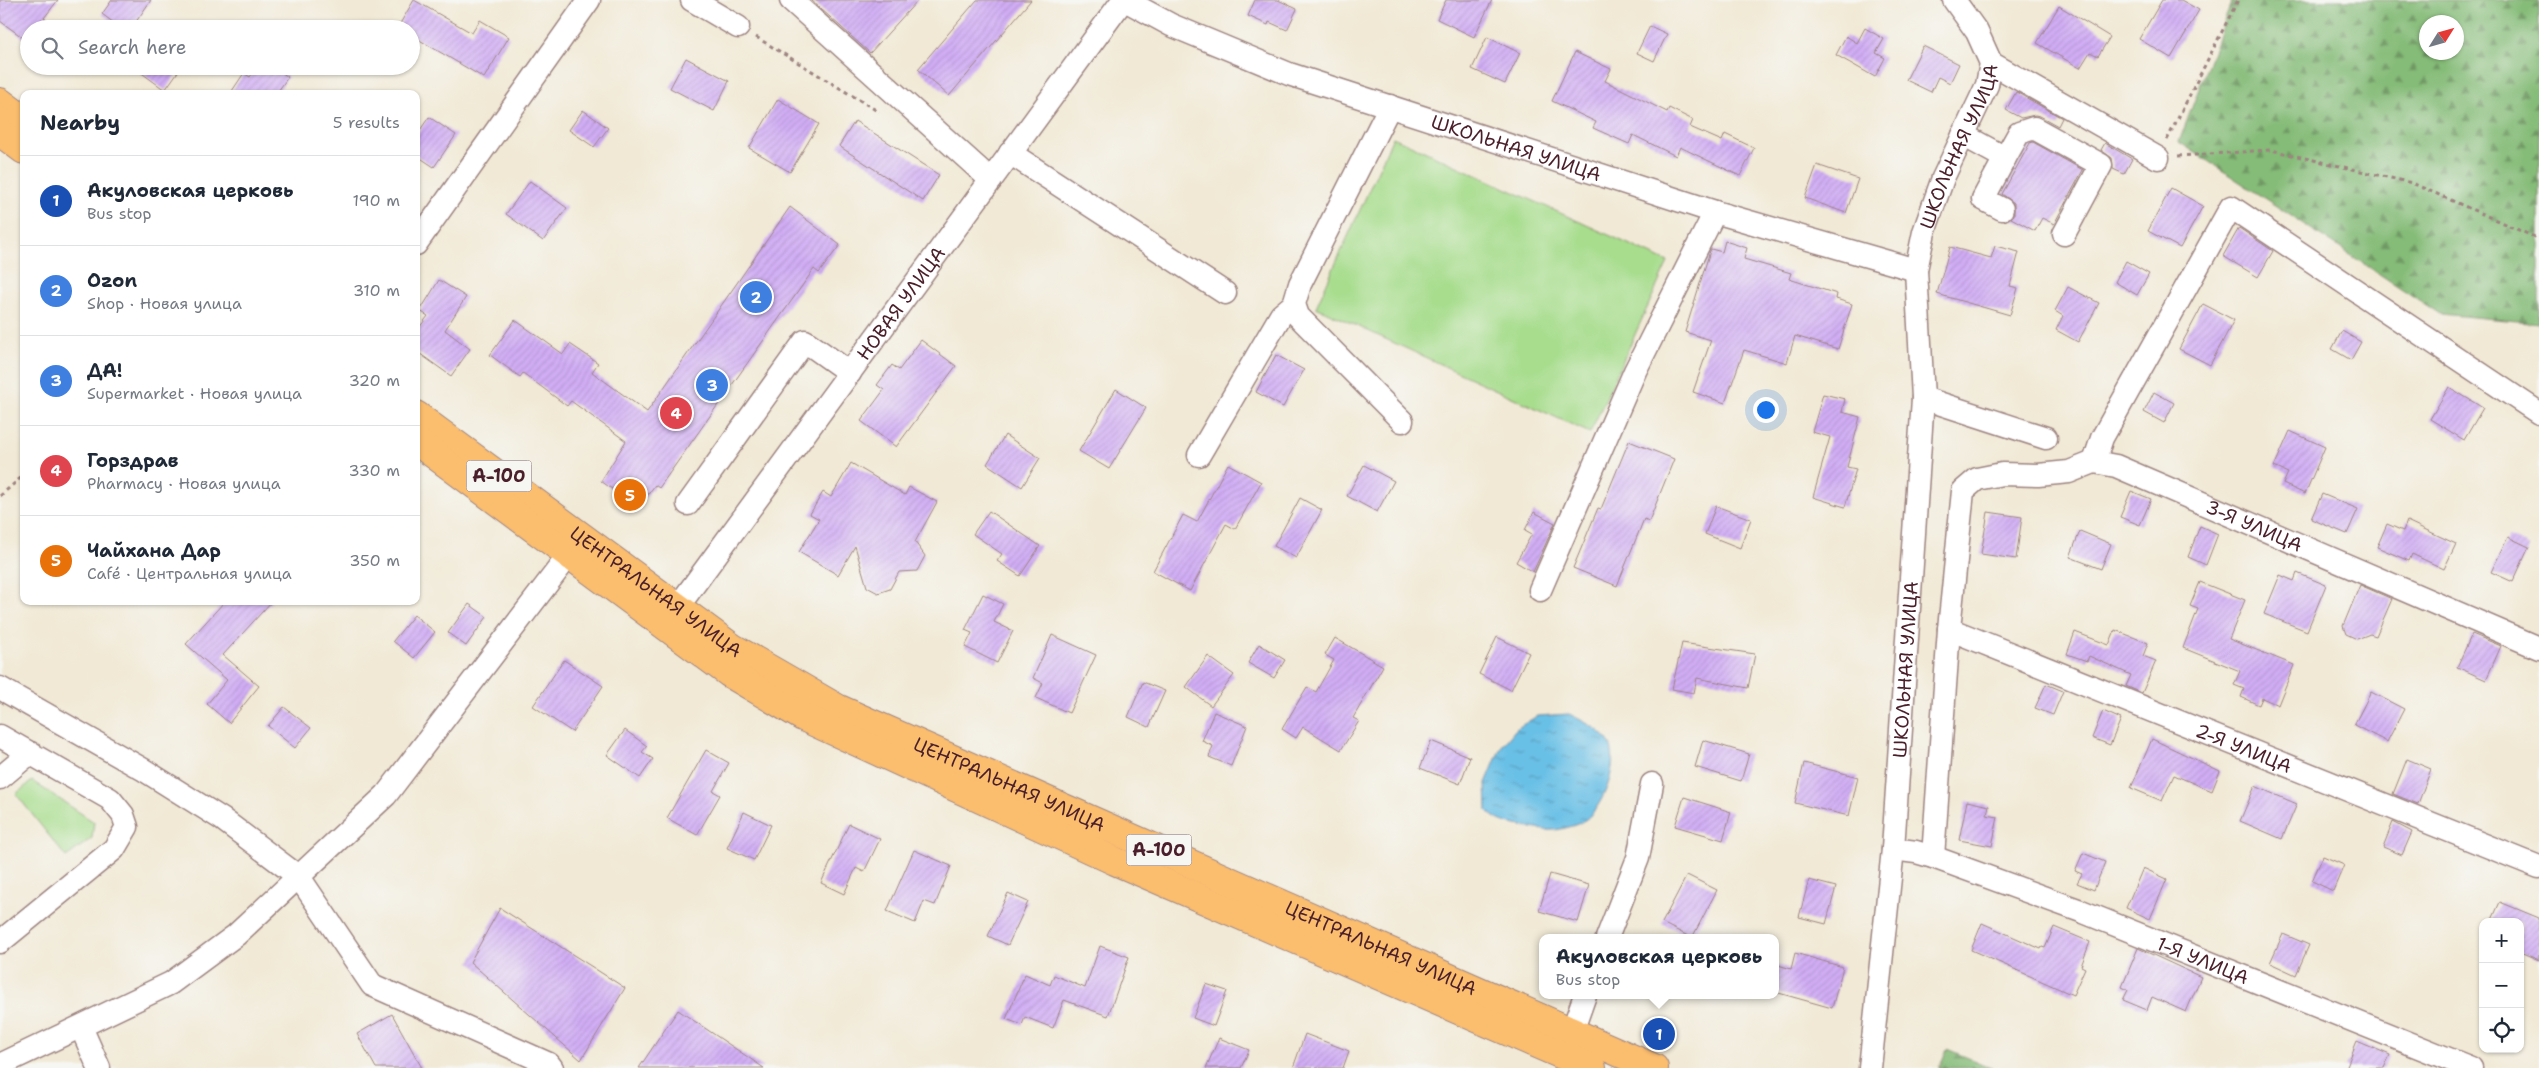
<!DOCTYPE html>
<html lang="en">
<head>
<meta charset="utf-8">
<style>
  :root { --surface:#fff; --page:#f2f2f3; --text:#1f2937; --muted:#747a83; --line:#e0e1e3; --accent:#1f6fb2 }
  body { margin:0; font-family:"Shantell Sans",sans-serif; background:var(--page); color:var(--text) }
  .controls { position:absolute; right:15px; bottom:15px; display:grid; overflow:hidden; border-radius:10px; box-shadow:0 1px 4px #0004 }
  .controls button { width:45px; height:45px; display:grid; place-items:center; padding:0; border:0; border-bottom:1px solid var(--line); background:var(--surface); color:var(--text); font:25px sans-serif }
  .compass { position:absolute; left:2419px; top:15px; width:45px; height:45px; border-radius:50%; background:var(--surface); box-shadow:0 1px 4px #0004; rotate:53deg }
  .you { position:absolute; left:1765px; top:409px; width:18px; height:18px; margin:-12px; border:4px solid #fff; border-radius:50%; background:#1a73e8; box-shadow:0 0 0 8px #1a73e833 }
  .badge { display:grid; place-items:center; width:32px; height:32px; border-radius:50%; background:var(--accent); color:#fff; font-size:16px; font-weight:700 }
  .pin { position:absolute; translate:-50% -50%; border:2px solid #fff; box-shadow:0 1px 5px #0006 }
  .popup { position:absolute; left:1539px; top:934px; width:240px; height:65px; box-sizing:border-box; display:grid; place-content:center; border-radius:10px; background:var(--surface); filter:drop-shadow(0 1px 4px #0005); font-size:16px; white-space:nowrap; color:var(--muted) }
  .popup b { font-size:19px; color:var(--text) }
  .popup::after { content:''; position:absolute; left:50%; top:100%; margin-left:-10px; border:10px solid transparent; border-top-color:var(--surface) }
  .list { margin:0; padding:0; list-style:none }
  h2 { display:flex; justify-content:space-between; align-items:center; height:65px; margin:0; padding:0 20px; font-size:21px }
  h2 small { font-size:16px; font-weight:400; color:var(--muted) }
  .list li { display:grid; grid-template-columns:32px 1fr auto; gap:15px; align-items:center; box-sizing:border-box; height:90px; padding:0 20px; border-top:1px solid var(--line) }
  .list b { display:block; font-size:19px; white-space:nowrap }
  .list p { margin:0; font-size:16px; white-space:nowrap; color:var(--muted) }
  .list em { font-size:16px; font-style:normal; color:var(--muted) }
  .icon { flex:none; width:28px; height:28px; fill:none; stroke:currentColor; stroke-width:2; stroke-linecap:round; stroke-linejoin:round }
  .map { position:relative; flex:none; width:2539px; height:1068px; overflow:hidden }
  .search { position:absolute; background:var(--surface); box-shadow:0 1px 4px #0004; left:20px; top:20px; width:400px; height:55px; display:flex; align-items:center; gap:12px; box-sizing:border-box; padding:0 18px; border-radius:28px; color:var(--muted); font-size:19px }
  .panel { position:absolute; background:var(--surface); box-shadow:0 1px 4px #0004; left:20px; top:90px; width:400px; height:515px; border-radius:10px }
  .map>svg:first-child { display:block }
  .forest { fill:url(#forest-firs); stroke:#686e52; fill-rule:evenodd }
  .park { fill:#a7dd8d; stroke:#787e5c }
  .water { fill:url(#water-ripples); stroke:#5a7088 }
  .building { fill:url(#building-hatch) }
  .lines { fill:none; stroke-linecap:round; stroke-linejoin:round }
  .minor-casing { stroke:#9e8480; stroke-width:25 }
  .major-casing { stroke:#9e8480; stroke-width:30 }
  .path { stroke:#9e8480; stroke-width:3; stroke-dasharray:4 4; stroke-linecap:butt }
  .minor { stroke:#fff; stroke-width:22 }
  .major { stroke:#fbbd6e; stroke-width:28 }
  .labels { text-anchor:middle; stroke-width:4.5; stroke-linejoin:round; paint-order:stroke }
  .shield { fill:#f6f6f2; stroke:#7e6067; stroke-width:1 }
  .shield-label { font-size:18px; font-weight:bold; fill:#4a1f2b }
  .street-label { font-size:19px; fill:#4a1f2b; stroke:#f6f6f2 }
</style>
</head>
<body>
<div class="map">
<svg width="2539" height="1068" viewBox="0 0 2539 1068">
  <defs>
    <pattern id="forest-firs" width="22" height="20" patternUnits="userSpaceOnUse" patternTransform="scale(1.25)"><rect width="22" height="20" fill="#85bc78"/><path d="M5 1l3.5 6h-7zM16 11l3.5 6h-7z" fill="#6f9863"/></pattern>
    <pattern id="water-ripples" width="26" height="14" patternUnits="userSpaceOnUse" patternTransform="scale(1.25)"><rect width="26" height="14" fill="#69c0e6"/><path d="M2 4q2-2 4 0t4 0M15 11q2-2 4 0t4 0" fill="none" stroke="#589bbb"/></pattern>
    <pattern id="building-hatch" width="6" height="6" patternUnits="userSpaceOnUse" patternTransform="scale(1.25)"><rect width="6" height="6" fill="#d1aef5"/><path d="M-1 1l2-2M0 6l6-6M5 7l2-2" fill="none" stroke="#b595d2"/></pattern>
  </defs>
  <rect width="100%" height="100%" fill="#f6f6f2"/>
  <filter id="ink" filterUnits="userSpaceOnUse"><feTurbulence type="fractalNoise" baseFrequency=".02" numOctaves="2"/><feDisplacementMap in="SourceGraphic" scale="10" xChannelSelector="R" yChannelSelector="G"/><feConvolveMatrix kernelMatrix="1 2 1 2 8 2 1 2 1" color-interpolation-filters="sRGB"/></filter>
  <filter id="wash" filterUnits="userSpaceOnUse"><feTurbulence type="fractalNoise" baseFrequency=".0096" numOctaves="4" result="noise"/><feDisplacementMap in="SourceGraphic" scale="20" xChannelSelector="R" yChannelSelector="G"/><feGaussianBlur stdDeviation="1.12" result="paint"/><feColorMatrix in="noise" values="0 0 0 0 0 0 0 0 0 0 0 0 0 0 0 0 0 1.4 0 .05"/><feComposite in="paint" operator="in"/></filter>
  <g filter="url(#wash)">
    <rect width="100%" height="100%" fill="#f1e9d5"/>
    <g class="forest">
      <path d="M2232 0H2539V323L2440 314 2179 142ZM2426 22H2456V52H2426Z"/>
      <path d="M1947 1049 1992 1068H1939Z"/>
    </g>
    <g class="park">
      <path d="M1393 137 1668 262 1590 433 1316 307Z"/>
      <path d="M32 781 94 822 92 838 66 857 16 794Z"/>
    </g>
    <path class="water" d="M1569 714C1581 720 1598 728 1607 739 1623 760 1602 813 1580 823 1555 833 1546 831 1521 826 1506 823 1498 822 1487 811L1486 783 1501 747 1516 729 1537 716Z"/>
    <g id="blocks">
      <g class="building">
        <path d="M0 0H58L44 18 59 29H29V42L0 21Z"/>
        <path d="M112 0H151L131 29H122L102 14Z"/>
        <path d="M414 0 472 33 480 20 509 37 484 78 411 35V29L398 27Z"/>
        <path d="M811 0H918L870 53Z"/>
        <path d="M977 0H1031L949 96 918 69Z"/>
        <path d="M1255 0H1278L1297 9 1287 30 1269 22 1268 25 1248 16Z"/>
        <path d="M1446 0H1492L1474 37 1437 19Z"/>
        <path d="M2162 0H2181L2199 10 2171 58 2139 39Z"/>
        <path d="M2059 6 2110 37 2098 56 2090 52 2080 68 2037 43Z"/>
        <path d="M1650 26 1667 34 1654 61 1637 53Z"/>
        <path d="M1865 28 1884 39 1876 53 1885 58 1875 77 1836 55 1846 36 1857 43Z"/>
        <path d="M1487 37 1520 53 1505 84 1472 69Z"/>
        <path d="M1923 46 1959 64 1950 83 1938 77 1931 92 1906 80Z"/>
        <path d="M1575 52 1611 69 1605 81 1667 112 1669 108 1693 120 1690 127 1722 141 1725 134 1754 148 1740 176 1680 147 1676 156 1633 135 1629 144 1593 128 1596 122 1552 101Z"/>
        <path d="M686 58 729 81 714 111 670 88Z"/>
        <path d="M132 66H182L165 90Z"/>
        <path d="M258 66H273L288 77 276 94H230L244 73 250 77Z"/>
        <path d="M2016 92 2062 118 2058 126 2040 116 2035 115 2021 118 2006 110Z"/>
        <path d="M778 99 819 124 790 172 749 148Z"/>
        <path d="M583 110 608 128 594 147 569 130Z"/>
        <path d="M429 117 456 135 434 167 416 155V136Z"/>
        <path d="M855 121 939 175 923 201 839 146Z"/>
        <path d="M2033 142 2083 170 2054 224 2042 218 2035 231 2011 218 2014 215V203L2002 194 2030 143Z"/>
        <path d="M2105 143 2132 159 2124 174 2113 169 2112 158 2101 150Z"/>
        <path d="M1817 165 1858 179 1846 213 1805 198Z"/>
        <path d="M530 181 567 208 543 241 506 214Z"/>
        <path d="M2171 188 2203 206 2180 248 2148 231Z"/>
        <path d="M790 207 840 245 819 273 814 269 659 488 655 485 638 508 601 481 626 441 571 401 567 406 523 373 520 377 490 355 515 320 563 354 570 344 598 363 592 372 647 412Z"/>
        <path d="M2239 228 2273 251 2258 277 2223 256Z"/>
        <path d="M1725 241 1747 248 1744 259 1791 273 1789 279 1837 294 1836 299 1852 304 1838 349 1795 336 1787 363 1744 350 1725 403 1693 392 1711 340 1685 332 1710 251 1711 249 1722 252Z"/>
        <path d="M1995 246 2019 252 2010 286 2018 288 2010 315 1937 294 1950 247 1991 258Z"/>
        <path d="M2126 261 2149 274 2137 295 2115 282Z"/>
        <path d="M439 280 466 297 445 330 470 349 451 376 416 351V332L428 316 420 311Z"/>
        <path d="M2068 287 2099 303 2078 342 2056 330 2063 316 2055 311Z"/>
        <path d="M2203 304 2234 320 2210 365 2179 349Z"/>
        <path d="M2342 331 2361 342 2351 360 2332 349Z"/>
        <path d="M921 340 956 366 896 447 861 421 884 390 877 385 892 365 899 370Z"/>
        <path d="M1276 355 1304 370 1283 407 1256 392Z"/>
        <path d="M2449 387 2483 408 2464 440 2430 419Z"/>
        <path d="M1116 389 1146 408 1109 469 1079 451Z"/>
        <path d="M2154 392 2174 403 2164 423 2144 412Z"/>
        <path d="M1823 394 1845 399 1842 412 1860 417 1847 467 1856 469 1845 507 1813 497 1830 437 1812 432Z"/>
        <path d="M2290 431 2325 447 2305 494 2283 484 2288 473 2274 467Z"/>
        <path d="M1005 435 1040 458 1022 487 987 464Z"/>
        <path d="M1629 441 1674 459 1649 521 1644 519 1617 586 1573 568 1598 508 1601 509Z"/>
        <path d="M851 463 905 495 909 487 937 502 915 542 925 556 917 571 899 572 890 589 878 593 867 587 855 546 838 575 799 552 819 519 810 514 823 492 831 497Z"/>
        <path d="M1228 464 1261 482 1235 529 1226 524 1190 591 1153 571 1183 515 1197 522Z"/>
        <path d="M1364 465 1394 481 1377 512 1347 496Z"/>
        <path d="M2131 491 2151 499 2140 525 2120 517Z"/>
        <path d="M2322 494 2358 509 2347 534 2311 519Z"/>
        <path d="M1300 498 1322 510 1296 558 1274 546Z"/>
        <path d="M1716 506 1751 519 1740 548 1705 534Z"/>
        <path d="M989 511 1040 546 1020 576 997 561 1002 554 973 534Z"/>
        <path d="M1534 512 1555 523 1533 572 1516 562 1532 534 1525 530Z"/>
        <path d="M1988 512 2022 517 2016 559 1981 554Z"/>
        <path d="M2407 521 2456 544 2444 569 2412 554 2409 561 2377 547 2387 524 2403 531Z"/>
        <path d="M2200 526 2218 534 2206 565 2188 557Z"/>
        <path d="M2080 531 2111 544 2101 569 2070 557Z"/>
        <path d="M2508 537 2529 547 2513 582 2491 572Z"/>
        <path d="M2297 573 2326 585 2307 631 2264 614 2280 575 2294 581Z"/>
        <path d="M2200 582 2245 600 2229 639 2294 665 2278 705 2262 698 2259 705 2241 697 2244 689 2234 685 2240 671 2183 648 2198 609 2190 606Z"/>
        <path d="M2360 585 2392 599 2376 636 2370 634 2357 639 2346 634 2343 626Z"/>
        <path d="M983 594 1003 604 994 622 1013 631 997 663 965 647 972 633 965 630Z"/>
        <path d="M225 601H272L223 655 259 686 229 723 207 704 227 680 186 644Z"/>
        <path d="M469 604 487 617 466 646 448 633Z"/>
        <path d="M414 615 435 632 414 658 393 641Z"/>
        <path d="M2115 630 2148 643 2143 656 2156 661 2142 693 2126 686 2131 675 2089 656 2087 661 2067 654 2075 632 2109 645Z"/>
        <path d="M2472 634 2501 646 2486 680 2457 667Z"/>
        <path d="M1052 635 1096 655 1069 713 1036 698 1043 683 1033 678Z"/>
        <path d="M1497 637 1529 653 1511 690 1479 674Z"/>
        <path d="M1335 638 1383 666 1353 718 1359 721 1341 750 1303 727 1296 738 1282 729 1307 687 1316 692 1334 660 1325 655Z"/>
        <path d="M1682 643 1755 654 1748 688 1697 678 1694 693 1672 689Z"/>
        <path d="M1259 644 1285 660 1274 678 1248 663Z"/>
        <path d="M1208 656 1234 675 1211 706 1186 687Z"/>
        <path d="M564 660 603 686 572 732 533 706Z"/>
        <path d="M1143 682 1165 691 1149 727 1128 717Z"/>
        <path d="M2046 684 2063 691 2053 715 2035 708Z"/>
        <path d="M2371 692 2404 709 2387 742 2354 725Z"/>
        <path d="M284 707 311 728 295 748 268 726Z"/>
        <path d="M2103 711 2121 719 2110 745 2092 738Z"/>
        <path d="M1214 712 1247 726 1231 766 1209 757 1213 746 1202 741Z"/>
        <path d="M625 730 647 746 642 752 653 759 640 778 607 755Z"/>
        <path d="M2152 739 2220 771 2212 791 2174 775 2162 801 2131 788Z"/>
        <path d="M1703 740 1749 754 1741 781 1695 767Z"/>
        <path d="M1431 741 1470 757 1460 784 1420 768Z"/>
        <path d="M706 750 729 763 713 791 720 795 697 835 667 818Z"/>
        <path d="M2407 759 2431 769 2418 804 2393 794Z"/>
        <path d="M1804 763 1858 777 1849 816 1795 803Z"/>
        <path d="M2255 786 2297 804 2282 839 2240 821Z"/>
        <path d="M1684 797 1731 812 1723 840 1675 826Z"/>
        <path d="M1967 801 1989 806 1987 815 1998 817 1992 846 1959 840Z"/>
        <path d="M744 812 771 825 754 860 727 848Z"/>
        <path d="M2393 822 2412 832 2402 855 2383 847Z"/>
        <path d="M849 824 880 839 864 872 856 868 844 894 821 883Z"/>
        <path d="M914 850 951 866 935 905 924 901 915 923 887 911Z"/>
        <path d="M2083 853 2105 862 2094 890 2077 883 2082 874 2075 871Z"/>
        <path d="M2323 856 2344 865 2333 891 2312 881Z"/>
        <path d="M2143 868 2167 879 2150 919 2126 908Z"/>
        <path d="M1550 874 1589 885 1578 922 1539 911Z"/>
        <path d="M1687 875 1717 890 1692 938 1662 923Z"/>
        <path d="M1809 880 1836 887 1826 924 1799 917Z"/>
        <path d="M1008 893 1028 902 1008 945 988 936Z"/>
        <path d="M2500 902 2539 918V960L2520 952V922H2491Z"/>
        <path d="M500 908 625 988 581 1060 470 962Z"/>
        <path d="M1982 923 2041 949 2042 947 2045 948 2054 927 2090 942 2081 966 2085 968 2073 995 1971 950Z"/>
        <path d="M2283 934 2309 945 2296 975 2270 963Z"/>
        <path d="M1100 946 1129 957 1108 1016 1064 1000 1053 1028 1025 1017 1022 1025 1006 1019 1025 974 1050 985 1054 975 1085 988Z"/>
        <path d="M2138 948 2201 977 2186 1012 2152 997 2147 1010 2123 1000 2128 990 2122 987Z"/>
        <path d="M1795 953 1843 967 1832 1008 1775 992V964L1791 969Z"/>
        <path d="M1206 984 1227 991 1214 1026 1193 1018Z"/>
        <path d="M678 1010 764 1068H639Z"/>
        <path d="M392 1014 422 1068H376L357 1034Z"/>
        <path d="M1305 1034 1349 1051 1343 1068H1293Z"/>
        <path d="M1219 1038 1249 1050 1241 1068H1206Z"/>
        <path d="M2357 1041 2390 1055 2384 1068H2346Z"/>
      </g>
    </g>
  </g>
  <g filter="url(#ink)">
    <use href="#blocks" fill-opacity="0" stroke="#9e8480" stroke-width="1"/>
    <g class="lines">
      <defs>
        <g id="minor">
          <path d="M692 0 738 27"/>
          <path d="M791 0 991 180"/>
          <path id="s1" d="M1125 0 1171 25 1289 74 1715 212 1916 270"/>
          <path d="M1991 63 2158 158"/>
          <path d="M1390 106 1300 284 1294 304 1298 316 1402 421"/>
          <path d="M1963 135 2005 158 1983 199 2002 209"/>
          <path d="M1010 153 1225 293"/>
          <path d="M2005 158 2019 133 2034 128 2101 165 2064 234"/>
          <path d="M416 244 589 0"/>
          <path d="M1923 398 2046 438"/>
          <path d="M1199 455 1281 315 1294 304"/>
          <path d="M2094 462 2102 438 2231 207 2539 413"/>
          <path d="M688 504 805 341 850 373"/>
          <path d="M1540 590 1635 371 1715 212"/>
          <path id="s2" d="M677 608 1123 0"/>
          <path id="s3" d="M1949 629 2539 867"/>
          <path d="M0 688 144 770 222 819 299 877 372 985 549 1064 552 1068"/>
          <path d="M0 736 110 799 123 815 127 827 114 849 0 942"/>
          <path d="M0 778 30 753"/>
          <path id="s4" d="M1893 849 1916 852 1933 857 1949 629 1963 491 1977 479 2002 474 2038 475 2069 472 2094 462 2116 466 2539 648"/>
          <path id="s5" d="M1933 857 2081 911 2471 1068"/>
          <path d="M1607 938 1638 858 1652 784"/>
          <path d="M81 1027 99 1068"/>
          <path d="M1572 1032 1585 995"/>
          <path d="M0 1065 171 983 236 935 386 795 579 542"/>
          <path id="s6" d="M1870 1068 1893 849 1923 398 1916 270 1924 232 1943 178 1987 85 1991 63 1977 32 1954 0"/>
        </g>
        <g id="major">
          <path d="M0 102 24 120"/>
          <path d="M0 132 24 150"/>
          <path id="s7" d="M416 415 733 648 837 708 1654 1068"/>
          <path d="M416 441 729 673 803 717 1115 861 1592 1068"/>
        </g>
      </defs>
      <use href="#minor" class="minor-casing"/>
      <use href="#major" class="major-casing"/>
      <g class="path">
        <path d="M756 37 879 112"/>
        <path d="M2167 140 2238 0"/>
        <path d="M2178 156 2271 150 2412 183 2539 239"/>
        <path d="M0 496 24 475"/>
      </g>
      <use href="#minor" class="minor"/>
      <use href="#major" class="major"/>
    </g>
  </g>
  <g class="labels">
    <g class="shield">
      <rect x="466.5" y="460.5" width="65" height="31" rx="4"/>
      <rect x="1126.5" y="834.5" width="65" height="31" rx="4"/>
    </g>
    <g class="shield-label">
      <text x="499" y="482">А-100</text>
      <text x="1159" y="856">А-100</text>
    </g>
    <g class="street-label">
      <text dy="7" stroke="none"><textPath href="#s6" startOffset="932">ШКОЛЬНАЯ УЛИЦА</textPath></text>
      <text dy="7" stroke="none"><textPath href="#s1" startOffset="419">ШКОЛЬНАЯ УЛИЦА</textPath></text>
      <text dy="7" stroke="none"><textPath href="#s2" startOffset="378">НОВАЯ УЛИЦА</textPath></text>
      <text dy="7" stroke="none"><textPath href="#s4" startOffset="719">3-Я УЛИЦА</textPath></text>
      <text dy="7" stroke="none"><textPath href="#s7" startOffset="298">ЦЕНТРАЛЬНАЯ УЛИЦА</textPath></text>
      <text dy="7" stroke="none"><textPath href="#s6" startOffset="400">ШКОЛЬНАЯ УЛИЦА</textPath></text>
      <text dy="7" stroke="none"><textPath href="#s3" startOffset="318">2-Я УЛИЦА</textPath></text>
      <text dy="7" stroke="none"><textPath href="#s7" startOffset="702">ЦЕНТРАЛЬНАЯ УЛИЦА</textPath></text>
      <text dy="7" stroke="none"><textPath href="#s7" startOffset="1108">ЦЕНТРАЛЬНАЯ УЛИЦА</textPath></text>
      <text dy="7" stroke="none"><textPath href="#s5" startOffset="289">1-Я УЛИЦА</textPath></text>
    </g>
  </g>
</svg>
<div class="controls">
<button>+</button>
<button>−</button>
<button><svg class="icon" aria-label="locate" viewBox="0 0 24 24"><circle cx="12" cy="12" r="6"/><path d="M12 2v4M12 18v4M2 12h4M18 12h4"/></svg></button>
</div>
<svg class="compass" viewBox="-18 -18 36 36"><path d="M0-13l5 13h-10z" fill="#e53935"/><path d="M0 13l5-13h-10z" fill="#747a83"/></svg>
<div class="you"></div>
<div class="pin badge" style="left:1659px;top:1034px;background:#1a4fb4">1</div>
<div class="popup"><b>Акуловская церковь</b>Bus stop</div>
<div class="pin badge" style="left:756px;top:297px;background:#3f7fe0">2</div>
<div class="pin badge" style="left:712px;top:385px;background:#3f7fe0">3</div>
<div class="pin badge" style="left:676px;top:413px;background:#e0444e">4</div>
<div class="pin badge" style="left:630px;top:495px;background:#e8710a">5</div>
<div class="search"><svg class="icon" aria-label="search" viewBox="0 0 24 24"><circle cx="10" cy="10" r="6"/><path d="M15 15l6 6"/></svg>Search here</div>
<section class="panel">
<h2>Nearby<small>5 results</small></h2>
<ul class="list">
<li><span class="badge" style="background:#1a4fb4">1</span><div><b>Акуловская церковь</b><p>Bus stop</p></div><em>190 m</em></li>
<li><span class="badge" style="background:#3f7fe0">2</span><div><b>Ozon</b><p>Shop · Новая улица</p></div><em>310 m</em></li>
<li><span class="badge" style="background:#3f7fe0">3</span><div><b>ДА!</b><p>Supermarket · Новая улица</p></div><em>320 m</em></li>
<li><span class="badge" style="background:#e0444e">4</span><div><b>Горздрав</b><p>Pharmacy · Новая улица</p></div><em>330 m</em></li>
<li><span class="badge" style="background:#e8710a">5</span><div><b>Чайхана Дар</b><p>Café · Центральная улица</p></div><em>350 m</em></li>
</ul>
</section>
</div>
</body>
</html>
